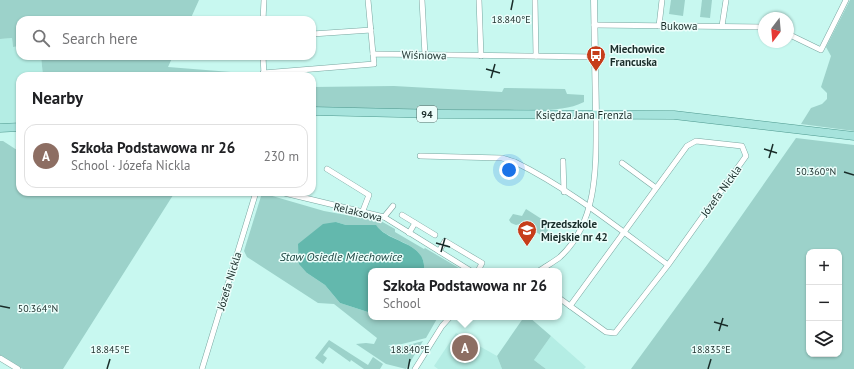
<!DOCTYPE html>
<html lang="en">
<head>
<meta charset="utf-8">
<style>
  :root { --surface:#fff; --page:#f2f2f2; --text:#202124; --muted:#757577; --line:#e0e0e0; --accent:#2563eb }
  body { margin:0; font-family:"PT Sans",sans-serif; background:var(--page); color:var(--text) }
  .controls { position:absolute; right:12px; bottom:12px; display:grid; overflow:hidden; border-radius:8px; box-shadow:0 1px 3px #0004 }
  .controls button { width:36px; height:36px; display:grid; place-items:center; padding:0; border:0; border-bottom:1px solid var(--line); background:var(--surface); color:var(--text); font:20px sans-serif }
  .compass { position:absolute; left:758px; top:12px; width:36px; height:36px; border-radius:50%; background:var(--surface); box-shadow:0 1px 3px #0004; rotate:196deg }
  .you { position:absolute; left:509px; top:170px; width:14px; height:14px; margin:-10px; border:3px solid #fff; border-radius:50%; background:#1a73e8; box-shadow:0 0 0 6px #1a73e833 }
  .badge { display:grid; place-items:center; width:26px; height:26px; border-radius:50%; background:var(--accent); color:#fff; font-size:13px; font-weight:700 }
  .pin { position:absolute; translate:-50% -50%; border:2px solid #fff; box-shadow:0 1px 4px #0006 }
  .popup { position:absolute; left:368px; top:268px; width:194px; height:52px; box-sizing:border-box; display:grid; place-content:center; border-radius:8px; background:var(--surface); filter:drop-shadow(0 1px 3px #0005); font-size:13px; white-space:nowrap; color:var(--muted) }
  .popup b { font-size:15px; color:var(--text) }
  .popup::after { content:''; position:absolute; left:50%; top:100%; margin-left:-8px; border:8px solid transparent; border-top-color:var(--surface) }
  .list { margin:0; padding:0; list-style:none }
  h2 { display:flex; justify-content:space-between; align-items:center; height:52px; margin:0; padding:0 16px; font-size:17px }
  h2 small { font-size:13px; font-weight:400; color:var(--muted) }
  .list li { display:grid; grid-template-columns:26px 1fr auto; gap:12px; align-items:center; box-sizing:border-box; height:64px; margin:0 8px 8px; padding:0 8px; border:1px solid var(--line); border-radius:12px }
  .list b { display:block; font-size:15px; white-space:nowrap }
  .list p { margin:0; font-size:13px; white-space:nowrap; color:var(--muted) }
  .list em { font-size:13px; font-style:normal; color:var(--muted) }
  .icon { flex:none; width:22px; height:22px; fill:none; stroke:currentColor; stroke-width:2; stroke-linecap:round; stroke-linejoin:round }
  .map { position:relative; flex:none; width:854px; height:369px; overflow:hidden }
  .search { position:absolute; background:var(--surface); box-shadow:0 1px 3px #0004; left:16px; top:16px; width:300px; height:44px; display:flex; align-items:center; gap:10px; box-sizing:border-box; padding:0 14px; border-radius:12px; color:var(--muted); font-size:15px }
  .panel { position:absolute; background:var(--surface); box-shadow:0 1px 3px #0004; left:16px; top:72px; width:300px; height:124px; border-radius:12px }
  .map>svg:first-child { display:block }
  .built { fill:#b4ede4 }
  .green { fill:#9cd2ca; fill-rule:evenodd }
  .water { fill:#63b8ad }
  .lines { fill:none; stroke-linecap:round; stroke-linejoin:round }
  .minor-casing { stroke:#79a6a0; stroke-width:6 }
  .tertiary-casing { stroke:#79a6a0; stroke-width:7 }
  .primary-casing { stroke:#4e988e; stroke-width:9 }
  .minor { stroke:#fff; stroke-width:5 }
  .tertiary { stroke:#fff; stroke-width:6 }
  .primary { stroke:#a6e3dc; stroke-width:8 }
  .ticks { fill:none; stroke:#1a2d2a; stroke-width:1.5 }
  .labels { text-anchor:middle; stroke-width:3; stroke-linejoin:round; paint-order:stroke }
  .shield { fill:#ecfefb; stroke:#596c69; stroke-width:1 }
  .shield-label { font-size:10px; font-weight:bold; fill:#1a2d2a }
  .street-label { font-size:11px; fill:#1a2d2a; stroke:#ecfefb }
  .poi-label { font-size:11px; font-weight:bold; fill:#1a2d2a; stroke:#ecfefb; text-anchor:start }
  .water-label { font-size:12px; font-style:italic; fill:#214944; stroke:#ecfefb }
  .ticks-label { font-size:10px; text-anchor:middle; fill:#1a2d2a; stroke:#ecfefb; stroke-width:3; stroke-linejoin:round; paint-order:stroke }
</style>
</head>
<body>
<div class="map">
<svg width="854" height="369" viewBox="0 0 854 369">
  <rect width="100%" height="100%" fill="#c8f8f0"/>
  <g class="built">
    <path d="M12 38 13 47 20 46V56H41L43 76H20V122L0 124V39Z"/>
    <path d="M456 333 497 356 502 369H438L434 366Z"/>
    <path d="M551 336 586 367 584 369H546L534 360Z"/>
  </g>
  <g class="green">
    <path d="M0 0H199L190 20H20V46L13 47 12 38 0 39Z"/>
    <path d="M671 0H685L683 16 669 14Z"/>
    <path d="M702 0H712L710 18 700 17Z"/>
    <path d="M850 0H854V131L801 124 811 108 822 104 827 99V93L821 87 831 56 826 47Z"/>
    <path d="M41 56H173L168 67 231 72 240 76H43Z"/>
    <path d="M394 86 502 92 504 88 565 89 567 94 584 95V102C563 113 533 109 510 110 444 111 378 109 312 108V87Z"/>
    <path d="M796 138 854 145V369H631L707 265ZM809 252H839V354H809Z"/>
    <path d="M0 141H3L20 152V192H175L63 369H23L0 355Z"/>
    <path d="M262 193 324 211 362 218 364 216 379 220 395 229V232L424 249 425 248 464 271H424C427 242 390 243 375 225H346L336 222 307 273 325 285 340 303 371 313V317H438L426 338 402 344 388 345C396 351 414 343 423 341L406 369 386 364 356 344 366 343 374 344 377 338 334 304 318 303 247 257 244 251Z"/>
    <path d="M526 209 551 225 544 237 536 232 535 234 520 224 516 225 511 223 509 220 513 214 522 216Z"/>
    <path d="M524 317H529L551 336 534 360 546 369H502L497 356Z"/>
    <path d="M329 340 368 365 373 357 383 364 380 369H364L351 360 350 362 329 347 323 355 327 358 323 364 315 358Z"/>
  </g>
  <path class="water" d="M336 222 346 225H376C389 244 427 241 424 271H371V313L340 303 325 285 307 273 299 264 298 244 323 224Z"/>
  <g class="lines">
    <defs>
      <g id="minor">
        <path d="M368 0 373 54"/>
        <path d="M422 0 425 55"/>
        <path d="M479 0 481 56"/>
        <path d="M535 0 536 56"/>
        <path d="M263 20 264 0"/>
        <path d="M594 25 764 27"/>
        <path d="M659 26 662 0"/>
        <path d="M722 26 726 0"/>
        <path d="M312 34 371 30"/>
        <path d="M788 34 821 50 846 0"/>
        <path d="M263 56 264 75"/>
        <path d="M263 73 374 64 373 54 596 57"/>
        <path d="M420 156 502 158 515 162C570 189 619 229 668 265L746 156 742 146 696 141 687 146 570 306 606 332 615 333 668 265"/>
        <path d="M563 161 564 192"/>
        <path d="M622 163 656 188"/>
        <path d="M327 169 369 195 362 213"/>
        <path d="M280 192 384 217 471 271"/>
        <path d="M402 215 435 235"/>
        <path d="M384 217 393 206"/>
        <path d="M409 233 415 223"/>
        <path d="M439 251 445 241 482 263 478 271"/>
        <path d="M539 271C546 266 554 262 560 257 599 221 596 163 596 115"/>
        <path d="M559 298 570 306"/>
        <path d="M0 358 18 369"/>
        <path d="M202 369 256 192"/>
        <path d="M415 369 442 326 450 317"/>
      </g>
      <path id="tertiary" d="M594 0 596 115"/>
      <g id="primary">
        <path d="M312 111 441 114 674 115 854 136"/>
        <path d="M0 128 20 127"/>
      </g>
    </defs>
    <use href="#minor" class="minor-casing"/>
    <use href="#tertiary" class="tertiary-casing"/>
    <use href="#primary" class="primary-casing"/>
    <use href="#minor" class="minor"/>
    <use href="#tertiary" class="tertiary"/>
    <use href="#primary" class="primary"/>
  </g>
  <path class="ticks" d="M511 10 513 0M486 69 500 73M491 78 495 64M764 149 777 153M769 158 773 144M844 172 854 175M436 243 450 247M441 252 445 238M0 306 10 308M714 322 728 326M719 331 723 318M107 369 110 359M408 369 410 359M708 369 711 359"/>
  <defs>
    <symbol id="bus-pin" viewBox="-11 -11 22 30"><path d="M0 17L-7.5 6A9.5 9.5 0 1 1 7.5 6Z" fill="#c63d1a" stroke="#ecfefb"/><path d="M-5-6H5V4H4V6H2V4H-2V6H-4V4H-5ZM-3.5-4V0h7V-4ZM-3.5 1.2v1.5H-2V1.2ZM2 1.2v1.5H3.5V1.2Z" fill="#fff"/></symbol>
    <symbol id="school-pin" viewBox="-11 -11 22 30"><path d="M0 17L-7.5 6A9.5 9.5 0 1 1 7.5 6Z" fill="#c63d1a" stroke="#ecfefb"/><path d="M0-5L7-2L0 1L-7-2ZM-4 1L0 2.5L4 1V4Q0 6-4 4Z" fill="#fff"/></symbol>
  </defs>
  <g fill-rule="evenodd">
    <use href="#bus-pin" x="585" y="44" width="22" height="30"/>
    <use href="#school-pin" x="516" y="219" width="22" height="30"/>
  </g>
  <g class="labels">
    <rect class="shield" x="417" y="106" width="20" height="16" rx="3"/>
    <g class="shield-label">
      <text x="427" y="118">94</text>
    </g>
    <g class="street-label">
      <text x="679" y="30">Bukowa</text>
      <text transform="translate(424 55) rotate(1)" y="4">Wiśniowa</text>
      <text x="584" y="119">Księdza Jana Frenzla</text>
      <text transform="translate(721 191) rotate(-54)" y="4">Józefa Nickla</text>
      <text transform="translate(358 212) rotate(14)" y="4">Relaksowa</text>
      <text transform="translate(229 281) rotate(-73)" y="4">Józefa Nickla</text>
    </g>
    <g class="poi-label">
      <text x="610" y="53">Miechowice<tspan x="610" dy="13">Francuska</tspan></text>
      <text x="541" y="228">Przedszkole<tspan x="541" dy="13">Miejskie nr 42</tspan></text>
    </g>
    <g class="water-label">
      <text x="341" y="261">Staw Osiedle Miechowice</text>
    </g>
  </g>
  <g class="ticks-label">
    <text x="511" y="23">18.840°E</text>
    <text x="816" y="175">50.360°N</text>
    <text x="38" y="312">50.364°N</text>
    <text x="110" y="353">18.845°E</text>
    <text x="410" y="353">18.840°E</text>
    <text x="711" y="353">18.835°E</text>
  </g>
</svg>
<div class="controls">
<button>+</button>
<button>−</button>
<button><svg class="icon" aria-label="layers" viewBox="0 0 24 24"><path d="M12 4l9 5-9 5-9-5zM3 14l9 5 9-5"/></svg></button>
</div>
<svg class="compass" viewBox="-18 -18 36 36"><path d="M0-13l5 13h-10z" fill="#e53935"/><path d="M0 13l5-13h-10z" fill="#757577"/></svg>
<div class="you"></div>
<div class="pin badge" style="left:465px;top:348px;background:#8d6e63">A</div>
<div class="popup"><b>Szkoła Podstawowa nr 26</b>School</div>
<div class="search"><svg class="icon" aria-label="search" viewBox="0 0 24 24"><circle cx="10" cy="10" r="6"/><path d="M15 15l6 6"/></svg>Search here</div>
<section class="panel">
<h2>Nearby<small></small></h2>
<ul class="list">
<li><span class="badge" style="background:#8d6e63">A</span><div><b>Szkoła Podstawowa nr 26</b><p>School · Józefa Nickla</p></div><em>230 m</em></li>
</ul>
</section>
</div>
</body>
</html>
